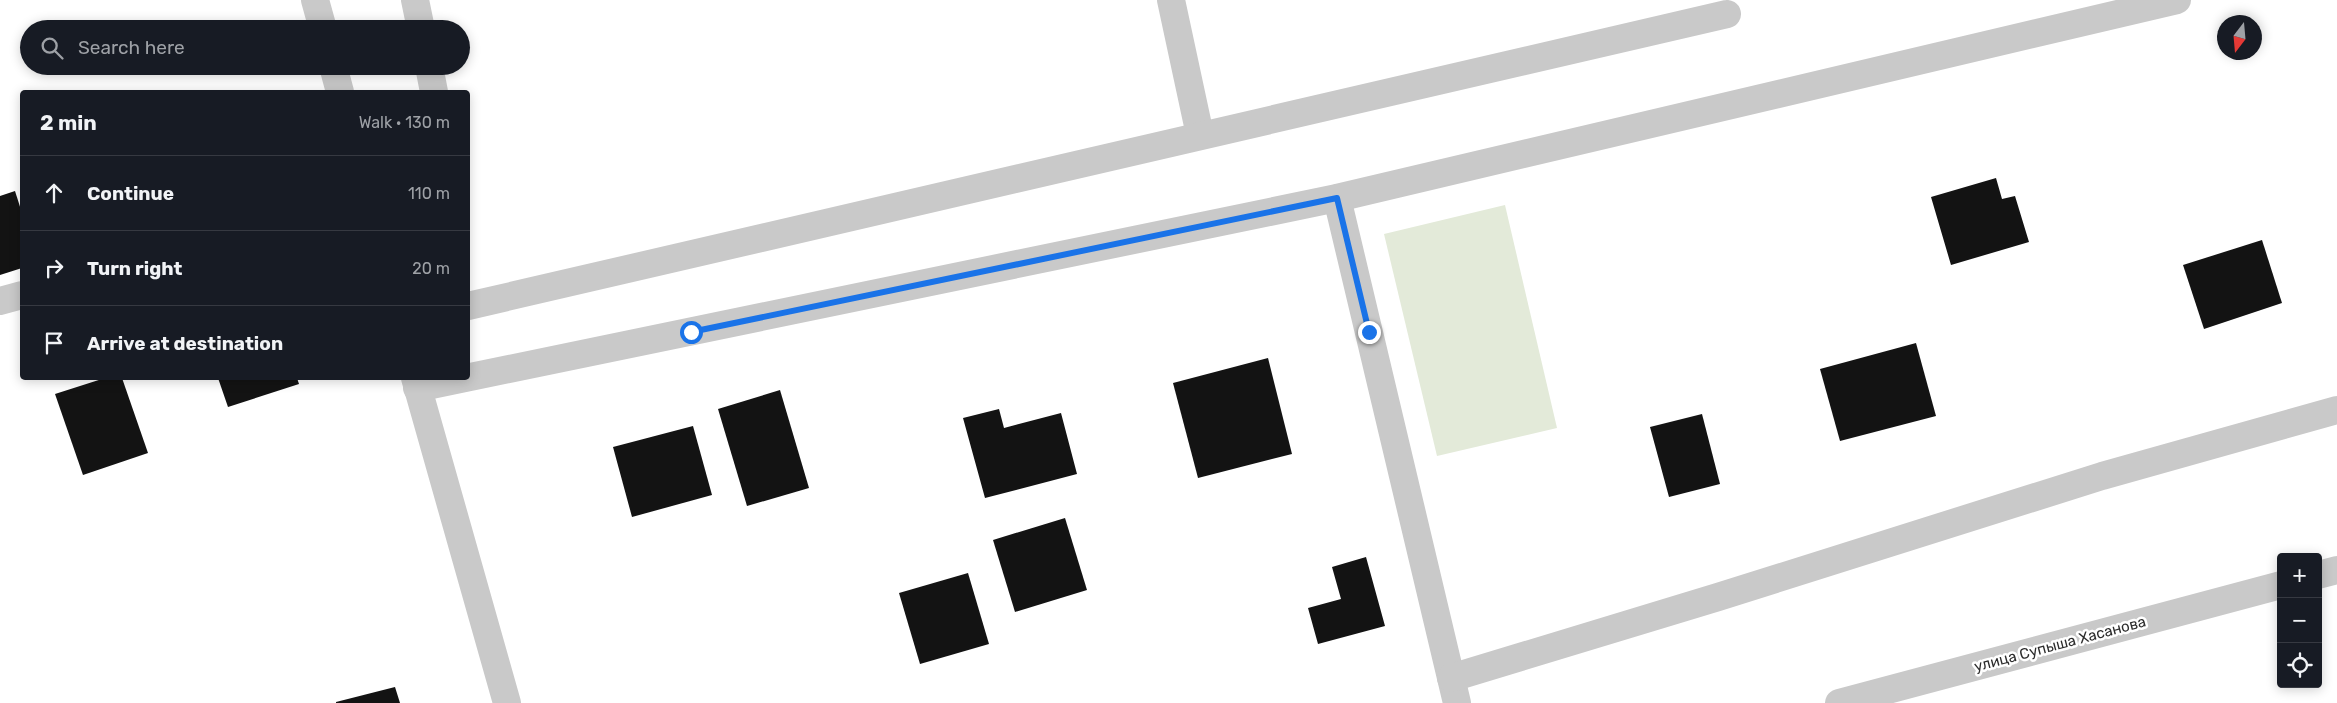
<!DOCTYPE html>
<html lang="en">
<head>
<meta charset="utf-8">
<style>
  :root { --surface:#171b24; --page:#242831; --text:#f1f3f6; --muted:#9ea1a6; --line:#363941 }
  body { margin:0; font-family:Rubik,sans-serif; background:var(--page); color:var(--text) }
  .controls { position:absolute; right:15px; bottom:15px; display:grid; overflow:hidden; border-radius:5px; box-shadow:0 2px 12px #0003 }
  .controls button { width:45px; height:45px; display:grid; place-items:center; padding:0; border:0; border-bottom:1px solid var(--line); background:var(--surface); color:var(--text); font:25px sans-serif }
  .compass { position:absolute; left:2217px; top:15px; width:45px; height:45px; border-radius:50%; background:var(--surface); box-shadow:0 2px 12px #0003; rotate:196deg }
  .stop { position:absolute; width:15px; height:15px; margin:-11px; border:4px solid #1a73e8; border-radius:50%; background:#fff }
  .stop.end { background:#1a73e8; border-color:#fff; box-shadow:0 1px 5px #0008 }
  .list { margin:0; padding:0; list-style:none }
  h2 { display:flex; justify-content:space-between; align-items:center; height:65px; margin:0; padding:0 20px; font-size:21px }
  h2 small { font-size:16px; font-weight:400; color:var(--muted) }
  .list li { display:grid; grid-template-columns:32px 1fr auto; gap:15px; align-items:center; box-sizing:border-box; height:75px; padding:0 20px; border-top:1px solid var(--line) }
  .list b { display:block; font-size:19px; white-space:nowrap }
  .list em { font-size:16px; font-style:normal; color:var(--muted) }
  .icon { flex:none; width:28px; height:28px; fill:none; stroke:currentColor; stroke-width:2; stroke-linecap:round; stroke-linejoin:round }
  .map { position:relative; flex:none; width:2337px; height:703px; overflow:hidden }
  .search { position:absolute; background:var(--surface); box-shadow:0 2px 12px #0003; left:20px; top:20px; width:450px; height:55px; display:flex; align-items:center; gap:12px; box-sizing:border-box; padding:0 18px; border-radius:28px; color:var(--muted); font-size:19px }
  .panel { position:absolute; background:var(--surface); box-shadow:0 2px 12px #0003; left:20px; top:90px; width:450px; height:290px; border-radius:5px }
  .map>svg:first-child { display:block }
  .green { fill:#e3ead9 }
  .building { fill:#131313 }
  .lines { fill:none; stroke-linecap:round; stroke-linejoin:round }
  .minor { stroke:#c9c9c9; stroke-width:28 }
  .route { stroke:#1a73e8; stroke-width:6 }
  .labels { text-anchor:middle; stroke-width:5; stroke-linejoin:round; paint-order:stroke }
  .street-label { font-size:15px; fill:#2c2c2c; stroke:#fff }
</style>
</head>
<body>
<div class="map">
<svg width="2337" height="703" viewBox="0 0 2337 703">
  <rect width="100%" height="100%" fill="#fff"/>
  <path class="green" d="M1505 205 1557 428 1437 456 1384 234Z"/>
  <g class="building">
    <path d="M1996 178 2002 199 2015 196 2029 242 1951 265 1931 197Z"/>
    <path d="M15 191 22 213V268L0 275V196Z"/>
    <path d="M2262 240 2282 303 2204 329 2183 265Z"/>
    <path d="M1916 343 1936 416 1840 441 1820 369Z"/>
    <path d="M1268 358 1292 454 1198 478 1173 383Z"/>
    <path d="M105 378H122L148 453 83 475 55 394Z"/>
    <path d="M218 378H297L299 384 228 407Z"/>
    <path d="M780 390 809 488 747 506 718 409Z"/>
    <path d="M999 409 1004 428 1061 413 1077 474 985 498 963 418Z"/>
    <path d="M1702 414 1720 484 1669 497 1650 427Z"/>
    <path d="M693 426 712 495 632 517 613 447Z"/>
    <path d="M1065 518 1087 590 1015 612 993 540Z"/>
    <path d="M1366 557 1385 626 1318 644 1308 608 1341 599 1332 567Z"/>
    <path d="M968 573 989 644 920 664 899 593Z"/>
    <path d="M395 687 400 703H336V702Z"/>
  </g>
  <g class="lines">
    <g class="minor">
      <path d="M315 0 323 29"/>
      <path d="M415 0 421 29"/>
      <path d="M1171 0 1200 135"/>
      <path d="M333 66 340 92"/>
      <path d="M429 66 434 92"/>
      <path d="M1337 198 1457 703"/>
      <path d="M0 301 22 295"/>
      <path d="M468 306 1727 14"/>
      <path d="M415 378 507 703"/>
      <path d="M417 388 1337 198 2177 0"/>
      <path d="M2318 575 2337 570"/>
      <path d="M1451 678 1718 597 2102 476 2337 410"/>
      <path d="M1839 703 2281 585"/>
    </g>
  </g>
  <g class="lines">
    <path class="route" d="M691 332 1337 198 1369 332"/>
  </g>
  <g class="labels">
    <g class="street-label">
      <text transform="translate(2060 644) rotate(-15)" y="5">улица Супыша Хасанова</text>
    </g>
  </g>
</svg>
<div class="controls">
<button>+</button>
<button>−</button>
<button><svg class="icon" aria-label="locate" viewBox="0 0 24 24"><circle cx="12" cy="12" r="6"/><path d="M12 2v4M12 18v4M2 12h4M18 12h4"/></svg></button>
</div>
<svg class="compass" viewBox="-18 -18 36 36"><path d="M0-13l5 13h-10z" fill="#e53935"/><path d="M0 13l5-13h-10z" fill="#9ea1a6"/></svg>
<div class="stop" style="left:691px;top:332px"></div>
<div class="stop end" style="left:1369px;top:332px"></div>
<div class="search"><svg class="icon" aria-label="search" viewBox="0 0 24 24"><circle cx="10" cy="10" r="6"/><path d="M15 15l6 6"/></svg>Search here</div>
<section class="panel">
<h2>2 min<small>Walk · 130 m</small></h2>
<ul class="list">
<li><svg class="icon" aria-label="ahead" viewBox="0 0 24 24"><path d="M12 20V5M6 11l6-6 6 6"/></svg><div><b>Continue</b></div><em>110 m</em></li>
<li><svg class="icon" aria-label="right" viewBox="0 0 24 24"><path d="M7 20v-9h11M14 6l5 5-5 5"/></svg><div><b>Turn right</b></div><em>20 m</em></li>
<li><svg class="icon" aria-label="arrive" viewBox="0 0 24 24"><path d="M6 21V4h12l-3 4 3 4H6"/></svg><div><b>Arrive at destination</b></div></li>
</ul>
</section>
</div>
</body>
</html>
